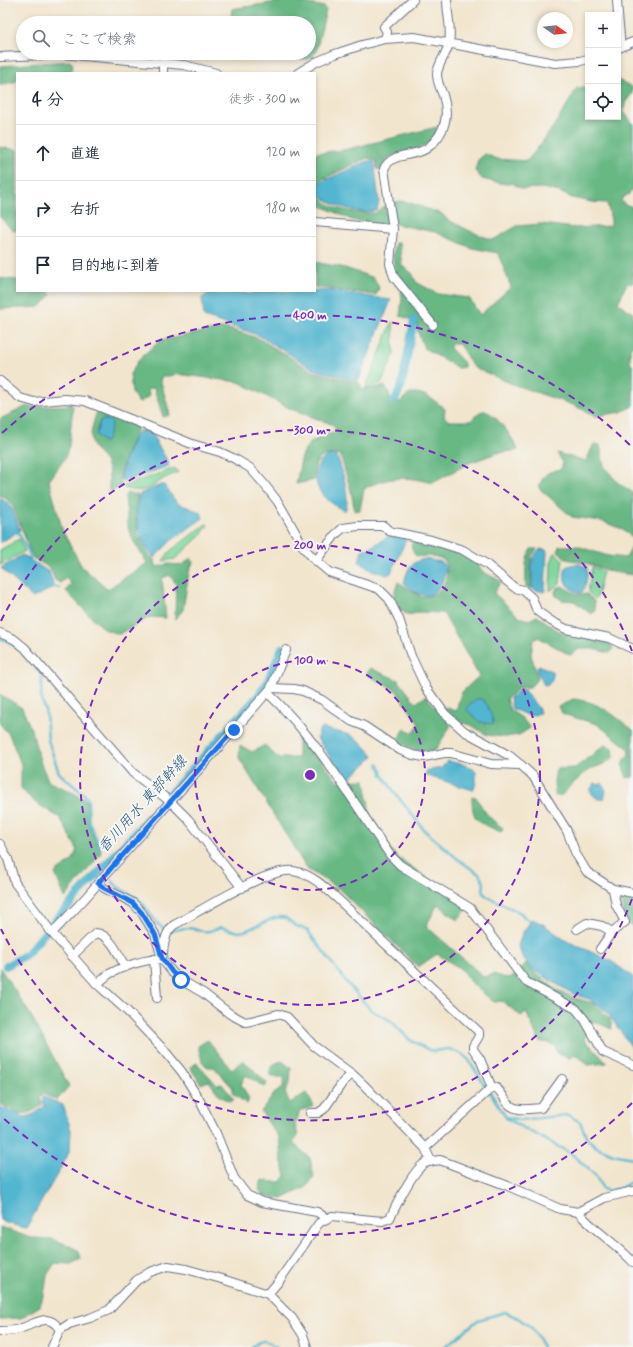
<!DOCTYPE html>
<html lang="ja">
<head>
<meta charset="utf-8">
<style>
  :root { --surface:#fff; --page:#f2f2f3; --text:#1f2937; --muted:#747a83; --line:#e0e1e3 }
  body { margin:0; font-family:Mynerve,"Klee One",sans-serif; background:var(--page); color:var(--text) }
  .controls { position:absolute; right:12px; top:12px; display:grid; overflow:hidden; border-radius:0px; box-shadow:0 2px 6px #0003 }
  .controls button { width:36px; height:36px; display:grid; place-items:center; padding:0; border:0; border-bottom:1px solid var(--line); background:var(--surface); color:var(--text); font:20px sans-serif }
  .compass { position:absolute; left:537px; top:12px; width:36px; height:36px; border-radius:50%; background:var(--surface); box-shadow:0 2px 6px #0003; rotate:104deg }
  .stop { position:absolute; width:12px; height:12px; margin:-9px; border:3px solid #1a73e8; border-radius:50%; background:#fff }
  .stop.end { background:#1a73e8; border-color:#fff; box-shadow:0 1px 4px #0008 }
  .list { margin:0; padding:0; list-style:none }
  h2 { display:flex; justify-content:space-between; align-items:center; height:52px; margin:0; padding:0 16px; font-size:17px }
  h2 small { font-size:13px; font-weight:400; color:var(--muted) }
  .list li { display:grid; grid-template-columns:26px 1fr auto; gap:12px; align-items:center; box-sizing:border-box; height:56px; padding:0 16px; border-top:1px solid var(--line) }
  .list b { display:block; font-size:15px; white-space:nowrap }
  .list em { font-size:13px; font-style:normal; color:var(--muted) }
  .icon { flex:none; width:22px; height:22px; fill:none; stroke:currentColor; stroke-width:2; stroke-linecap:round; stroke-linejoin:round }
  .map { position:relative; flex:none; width:633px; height:1347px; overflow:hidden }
  .search { position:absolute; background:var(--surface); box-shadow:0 2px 6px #0003; left:16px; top:16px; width:300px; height:44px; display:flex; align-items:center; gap:10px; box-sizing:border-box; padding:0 14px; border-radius:22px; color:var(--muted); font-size:15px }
  .panel { position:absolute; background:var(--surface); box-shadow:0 2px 6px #0003; left:16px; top:72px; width:300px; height:220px; border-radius:0px }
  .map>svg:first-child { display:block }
  .green { fill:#81d89c; stroke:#4e847d }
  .forest { fill:#68b884; stroke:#427471; fill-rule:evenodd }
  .water { fill:#52b6d0; stroke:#367297 }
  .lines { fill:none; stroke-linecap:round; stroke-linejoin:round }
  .stream { stroke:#52b6d0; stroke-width:2.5 }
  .canal { stroke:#52b6d0; stroke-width:8 }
  .street-casing { stroke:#666f85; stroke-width:10 }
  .street { stroke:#fff; stroke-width:8 }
  .route { stroke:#1a73e8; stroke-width:5 }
  .ring { fill:none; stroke:#7b2cbf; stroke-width:2; stroke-dasharray:7 5 }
  .labels { text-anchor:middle; stroke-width:4; stroke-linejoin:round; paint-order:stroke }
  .water-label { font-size:15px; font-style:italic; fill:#2c5880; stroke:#f6f6f2 }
  .centre { fill:#7b2cbf; stroke:#f6f6f2; stroke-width:2 }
  .ring-label { font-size:12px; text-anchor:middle; font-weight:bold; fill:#7b2cbf; stroke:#f6f6f2; stroke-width:4; stroke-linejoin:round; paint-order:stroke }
</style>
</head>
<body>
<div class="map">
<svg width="633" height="1347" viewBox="0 0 633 1347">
  <rect width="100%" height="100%" fill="#f6f6f2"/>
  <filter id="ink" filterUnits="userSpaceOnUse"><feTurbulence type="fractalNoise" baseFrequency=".025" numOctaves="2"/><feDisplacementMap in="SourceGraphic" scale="8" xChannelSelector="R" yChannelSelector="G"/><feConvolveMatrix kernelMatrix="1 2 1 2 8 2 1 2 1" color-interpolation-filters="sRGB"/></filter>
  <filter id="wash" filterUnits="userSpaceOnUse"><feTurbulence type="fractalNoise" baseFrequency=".012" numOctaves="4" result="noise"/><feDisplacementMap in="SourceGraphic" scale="16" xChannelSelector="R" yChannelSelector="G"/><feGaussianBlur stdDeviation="0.9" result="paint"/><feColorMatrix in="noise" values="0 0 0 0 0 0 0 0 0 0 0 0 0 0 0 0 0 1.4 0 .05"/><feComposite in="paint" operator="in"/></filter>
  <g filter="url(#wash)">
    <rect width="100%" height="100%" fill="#f2e5cd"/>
    <g class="green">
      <path d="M392 322H393L394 355 381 383 365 389Z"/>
      <path d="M175 468 178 472C173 475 165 477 160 481 148 491 140 493 124 488V486Z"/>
      <path d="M206 524 208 525 201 535 175 559 163 561 170 551Z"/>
      <path d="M19 539 25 551 0 565V550Z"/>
      <path d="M555 552 563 560 560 583 550 591 551 563Z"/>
      <path d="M592 567 603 571 597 597 595 599 588 592Z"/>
    </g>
    <g class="forest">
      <path d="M289 0 325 7 326 10 316 52 309 59H301L298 53H309V23L289 22 288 23H230L232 9Z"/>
      <path d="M70 61 73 64 72 70 54 73H17V81L0 85V66Z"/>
      <path d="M618 80 632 87V93L625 103 624 112 633 124V189L629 194 622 198 621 200 624 204 633 207V283H627L618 303 633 313V345L630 347V362L633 367V406L621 412 596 416 573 405 515 385 473 367 459 344H451L450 348 464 363V367L458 368 424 348 418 332 417 321 412 318 410 319 400 316 402 299 400 281 395 272 393 255 395 243H399L402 266 412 273 416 282 438 294 469 298 480 315 511 287 498 253 472 248 435 232 395 224 392 203 400 201 408 202 442 214 448 220 470 231 493 240 517 226 541 224 576 228 611 226V220L607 203 592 202 572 198 560 192 542 188 522 189 512 183 505 184 482 179 475 171 478 160 485 154 497 159 527 161C547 138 562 114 577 88L584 87 588 88V117H618Z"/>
      <path d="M437 127C430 162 388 141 381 170L377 169 376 160 367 158 321 180C316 186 315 189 320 196 329 211 360 214 376 213L385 205 388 226 352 220 315 203V153L344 150Z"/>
      <path d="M0 147 17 150V231L12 230 0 217Z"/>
      <path d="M315 262 345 268 374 278 379 288 376 295 315 287Z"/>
      <path d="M0 278 17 280V291H48L51 295 40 307 0 309Z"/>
      <path d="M226 328 258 338 314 372 359 383 363 390 384 386 388 390 390 399 400 402C404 398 408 394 414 393 424 392 438 403 445 409L444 417 449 421H471C474 417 478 412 483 411 494 410 515 441 518 450L497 453 469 463 433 483C408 476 386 476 364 489L360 510 355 511 350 487 340 454C321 453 313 460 314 480L296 484C300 469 300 447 315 440 321 436 329 435 336 432L334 425 291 409 239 382 177 374 160 378 170 415 163 417 154 388 148 389 149 396 139 403 132 393 130 374 140 358 161 340Z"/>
      <path d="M73 405 69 446 65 458 49 481 63 532 82 567 108 589 147 563 133 540 128 527 125 496 127 493 138 495 136 504 138 535 148 554 154 560 157 567 168 564 182 565 191 558 193 562 189 572 183 610 175 619 176 584 170 575 162 578 166 618 150 617 119 634 106 630 91 617 66 591 71 584 66 578 60 583 55 580 50 568 33 558 13 506 5 498 0 497V419L25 407Z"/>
      <path d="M98 409 140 424C132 440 117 468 121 486L112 491 109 490C109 483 110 473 107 466 105 458 98 455 94 448 87 438 94 420 98 409ZM103 420H109L104 442 96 435 100 421Z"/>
      <path d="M594 444 600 445 604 466 617 482 633 493V539L624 530 601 521 572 517 539 488C543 474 547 472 561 469L563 463 557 453 586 461Z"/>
      <path d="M415 539C437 545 459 552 478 563L481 571 501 581 494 593 519 617 529 620 537 616 559 631 577 637 610 642 613 649 610 653 592 649H579L570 655 538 637 533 641 531 655 538 678 530 687H520L506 699 510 710 522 718 530 728 519 735 506 737 487 735 471 725 458 721 443 708 448 707 452 710 456 711 461 693 479 676 443 613 418 612 410 615 404 613 393 597 398 582 422 597C425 596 429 596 432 595 446 589 451 572 443 559 439 558 434 556 430 556 417 556 415 560 411 545Z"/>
      <path d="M633 545V575L612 572 589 564 566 559 558 551 559 546H577L608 556 626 558Z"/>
      <path d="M531 549H537L531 557V589L526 587C526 575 524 560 531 549Z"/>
      <path d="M562 586C570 591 577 596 587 594L594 601 595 611 591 614 574 601 562 600 556 596 555 592 557 588Z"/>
      <path d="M370 668 398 680 416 703 426 696 441 715 451 725 435 751 421 752 396 741 405 729 414 733 419 724 396 690 371 677 367 674Z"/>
      <path d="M0 694 22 708 31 729 41 764 49 782 68 790 86 800 88 812V823L101 853 65 898 55 873 73 860 77 849 60 818 33 801 21 788V764L9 734 0 724Z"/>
      <path d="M573 699C599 701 613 715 633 730V777L627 778 622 764 629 754 628 748 597 724 563 714 558 707Z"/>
      <path d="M298 733 312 748 337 781 365 780 372 827 397 857 441 887 467 910 457 920 438 904 426 926 484 977 494 974C513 982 514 977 526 963L530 969 557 990 574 998 593 1003 610 1019 612 1029 593 1021 584 1039 607 1063 588 1065 576 1054 570 1058 558 1054 555 1045 539 1041 526 1012 521 1016 502 1001 494 1002 471 983 461 969 437 954 418 967 339 889 307 869 239 758 240 745 252 752 265 745 278 758H298Z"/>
      <path d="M605 745 613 748 614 757 604 764 590 769 571 785 562 795 555 796 554 781 556 769 575 768Z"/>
      <path d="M472 797H476C484 812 490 819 503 828L501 832C479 822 472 823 472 797Z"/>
      <path d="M627 895 633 897V927C624 920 622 909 621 898Z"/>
      <path d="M0 968 30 1014 69 1086 57 1100 42 1094 40 1099 42 1105C22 1119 21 1113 0 1104Z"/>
      <path d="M208 1040 232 1070 243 1060 267 1083 265 1087 246 1075 241 1084 249 1099 247 1104 232 1093 233 1088 214 1067H207L202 1061 198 1046Z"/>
      <path d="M282 1061 291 1068 290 1082 285 1093 290 1103 306 1093 314 1106 300 1111 295 1125 298 1136 293 1143 310 1158 314 1178 305 1188 282 1199 263 1195 259 1189 262 1180 273 1182H281L286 1176 281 1159 279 1138 261 1112 274 1094 283 1087 284 1077H276L269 1074 274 1064Z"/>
      <path d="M197 1063 217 1085 222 1084 234 1100 229 1101 219 1095 209 1081 201 1084 190 1067Z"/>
      <path d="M0 1227 31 1238 52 1239 68 1245 79 1251 81 1259 71 1264 55 1263 47 1275 45 1289 40 1306 21 1318 0 1319Z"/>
    </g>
    <g class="water">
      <path d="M368 161H374L379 201 377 210C373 211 368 212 364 212 353 211 307 201 321 182Z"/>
      <path d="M315 290 334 291 391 300 358 381 315 370 258 335 204 317 202 298 207 295 209 291H240L249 294 260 291H315Z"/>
      <path d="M103 420H109L112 423 107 441 104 442 96 435 100 421Z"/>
      <path d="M140 430 153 434 156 442 169 463 168 466 123 482 121 480C121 468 131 439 140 430Z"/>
      <path d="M330 455 337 456C342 469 351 498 345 511 338 508 330 502 324 497 312 483 312 462 330 455Z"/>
      <path d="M161 485H164L177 503 200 512 202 515 203 518 172 540 154 558C139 542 132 515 140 494Z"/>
      <path d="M0 499C13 502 16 520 20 530L0 543Z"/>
      <path d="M393 534 405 537 406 540 391 573 387 575 372 570 359 562 362 550 369 548Z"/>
      <path d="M540 549 546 550 547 552 545 587V591L543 592 532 589V562L533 557Z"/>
      <path d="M22 555 49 572 54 587 33 598 1 568Z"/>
      <path d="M425 559 442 562 446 569C444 579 438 597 423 595 417 594 409 587 404 583 408 569 409 562 425 559Z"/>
      <path d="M578 564 587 567C588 574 586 586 582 592L580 593C568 589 563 583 565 571 566 568 565 567 568 566 571 565 575 564 578 564Z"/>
      <path d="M539 665 553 672C554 677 550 683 547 686L544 685 538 673 537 668Z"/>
      <path d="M521 689 524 690 539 709 540 713 530 716 512 709 510 698Z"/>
      <path d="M476 699C479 699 480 698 483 700 487 703 494 720 493 724L480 722 467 710V707Z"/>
      <path d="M322 728 350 735 361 742 374 756 348 780 345 779 317 738 319 730Z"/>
      <path d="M448 761 466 765 476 771V783L473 790 425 775 427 771 441 768Z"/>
      <path d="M595 783 599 785 602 783 606 791 604 799 600 798 599 800 592 794 590 790Z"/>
      <path d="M532 919 543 924 565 940 611 961 633 977V1049L606 1011 589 999 573 994 530 968 522 956 518 946 522 934Z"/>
      <path d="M43 1097 63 1105 71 1130 70 1149 66 1159 26 1228 6 1223 0 1220V1107L25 1117 34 1114 45 1106 43 1102Z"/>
    </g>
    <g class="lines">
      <g class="stream">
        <path d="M17 531 28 550 31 561"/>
        <path d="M52 586 59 588"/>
        <path d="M0 638 8 641 21 651 39 671 42 676 41 697 46 714 48 740 59 773 88 798 89 822 101 849"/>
        <path d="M378 764 382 771V774L395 793 425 831 459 860 479 874 484 883 483 893 488 897 521 913 525 918 532 922"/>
        <path d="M112 881C119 891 134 894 142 903 149 910 158 929 167 930"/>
        <path d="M172 931C177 930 183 928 188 928 204 930 204 935 220 927L239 932 245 931 274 918 280 917 286 918 296 926 307 930 348 984 371 1010 391 1021 410 1040 429 1050 434 1051 449 1049 462 1054 469 1060 487 1089"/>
        <path d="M490 1092 507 1119 572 1154 595 1175 603 1189 609 1191 620 1188 633 1181"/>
        <path d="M506 1117 520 1120 568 1115 580 1122 587 1138 595 1146 613 1154 633 1158"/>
        <path d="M252 1347C263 1338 265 1340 277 1347"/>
        <path d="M445 1347 478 1320 505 1312 518 1318 533 1329 543 1347"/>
      </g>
      <g class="canal">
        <path d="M395 400 402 384 414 320"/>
        <path d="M6 966 27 954 53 923 257 697 266 684 282 648"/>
      </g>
    </g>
  </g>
  <g filter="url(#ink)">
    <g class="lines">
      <defs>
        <g id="street">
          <path d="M617 0 618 15"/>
          <path d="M618 15 621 47"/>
          <path d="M385 39 387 32 384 27 413 0"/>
          <path d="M618 48 633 42"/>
          <path d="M0 57 61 54 184 65 216 73"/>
          <path d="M163 73V64"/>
          <path d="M298 73 316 62 335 54 362 45 385 39 414 37 555 63 580 61 588 59"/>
          <path d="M315 222 393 229"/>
          <path d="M433 325 394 277 390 264 393 229 384 169C392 150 417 159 431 145 446 131 449 114 443 95 440 88 437 82 437 74 438 63 447 54 449 43 452 28 447 15 447 0"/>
          <path d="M0 381 20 398 34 402 65 399 85 401 192 444 220 452 235 459 250 468 264 484 278 502 289 521 304 548 316 561 329 572 379 589 389 599 399 619 411 656 426 688 445 714 464 731 510 756 521 765 533 776 567 831 576 854 587 872 613 889 633 893"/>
          <path d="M316 561 335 535 343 528 358 526H384L389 531 431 540 463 550 486 564 515 588 523 590 532 598 537 611 551 621 566 629 609 638 633 649"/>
          <path d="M0 633 14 639 25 648 133 773 171 802 188 819 242 888"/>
          <path d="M271 688 294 689 303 691 322 700 351 721 364 726 400 750 413 755 424 757 444 753H451L491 764 521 765"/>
          <path d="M268 693C317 739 352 800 390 855L400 865 470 908 526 982 576 1009 585 1020 603 1052 633 1065"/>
          <path d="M0 844 8 859 15 883 52 933 97 984 127 1011 164 1050 182 1072 200 1101 216 1133 234 1178 247 1195 262 1202 317 1212 326 1218"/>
          <path d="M98 883 104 888 133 903 142 913 155 934 162 959 172 972 181 980 203 993 230 1014 245 1022 251 1021 278 1014 287 1017 314 1046 352 1074 363 1084 425 1148 431 1161"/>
          <path d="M577 929 587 923 602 926 612 932"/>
          <path d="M52 933C68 916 84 901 98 883L258 703 271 688 286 650"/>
          <path d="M600 949 612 932 625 922 616 905 613 889"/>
          <path d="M72 956 96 933C111 935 119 955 125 967"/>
          <path d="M154 959 157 998"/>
          <path d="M162 959C164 946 164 933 174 925 199 912 268 867 293 871 313 874 328 890 342 903L479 1032V1036L473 1046V1049L480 1059 492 1088"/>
          <path d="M97 984C101 981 105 977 109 974 124 966 145 959 162 959"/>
          <path d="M310 1113H318L324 1109 343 1082 352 1074"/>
          <path d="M425 1148 488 1091 495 1087C501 1091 501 1094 505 1099 512 1113 528 1109 541 1108L562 1079"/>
          <path d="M578 1212C594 1231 616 1243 633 1262"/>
          <path d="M268 1294 279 1281 319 1223 332 1216 382 1221 390 1218C397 1204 412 1171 425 1163 430 1161 435 1161 440 1160L508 1186 560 1209 578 1212 604 1198 633 1191"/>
          <path d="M0 1331C8 1331 15 1331 22 1328 37 1323 49 1312 60 1330"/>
          <path d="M52 1347 60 1330 69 1324 90 1318 109 1310 137 1280 150 1272 168 1266 186 1269 225 1280 268 1294 292 1318 303 1335 307 1347"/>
        </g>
      </defs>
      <use href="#street" class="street-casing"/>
      <use href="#street" class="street"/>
    </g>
  </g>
  <g class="lines" filter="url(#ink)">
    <path class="route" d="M181 980 172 972 162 958 155 934 142 913 133 903 104 888 98 883 234 730"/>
  </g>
  <g class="ring">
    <circle cx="310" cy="775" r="115"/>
    <circle cx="310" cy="775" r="230"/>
    <path d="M632 899A345 345 0 0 1 1 929M1 621A345 345 0 0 1 632 651"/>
    <path d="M632 1103A460 460 0 0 1 2 1117M2 433A460 460 0 0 1 632 447"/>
  </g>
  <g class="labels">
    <g class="water-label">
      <text transform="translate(142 804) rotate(-48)" y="5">香川用水 東部幹線</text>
    </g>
  </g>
  <circle cx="310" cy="775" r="6" class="centre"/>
  <g class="ring-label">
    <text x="310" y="319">400 m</text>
    <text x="310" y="434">300 m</text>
    <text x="310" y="549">200 m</text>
    <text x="310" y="664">100 m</text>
  </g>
</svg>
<div class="controls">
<button>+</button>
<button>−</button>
<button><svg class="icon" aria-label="locate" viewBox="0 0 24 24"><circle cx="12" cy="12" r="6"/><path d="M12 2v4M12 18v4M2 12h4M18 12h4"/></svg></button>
</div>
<svg class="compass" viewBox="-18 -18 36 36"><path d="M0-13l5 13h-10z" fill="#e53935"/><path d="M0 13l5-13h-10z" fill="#747a83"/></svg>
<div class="stop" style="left:181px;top:980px"></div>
<div class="stop end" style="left:234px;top:730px"></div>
<div class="search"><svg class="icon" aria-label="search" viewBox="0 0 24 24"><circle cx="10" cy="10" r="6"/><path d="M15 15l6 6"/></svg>ここで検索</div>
<section class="panel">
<h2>4 分<small>徒歩 · 300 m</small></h2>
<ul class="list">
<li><svg class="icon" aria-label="ahead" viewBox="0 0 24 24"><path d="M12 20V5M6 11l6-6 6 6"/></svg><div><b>直進</b></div><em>120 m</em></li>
<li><svg class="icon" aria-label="right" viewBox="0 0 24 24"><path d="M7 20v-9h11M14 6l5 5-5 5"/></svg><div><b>右折</b></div><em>180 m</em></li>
<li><svg class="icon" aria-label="arrive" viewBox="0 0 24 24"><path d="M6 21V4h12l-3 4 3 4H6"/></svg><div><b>目的地に到着</b></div></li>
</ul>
</section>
</div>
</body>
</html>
